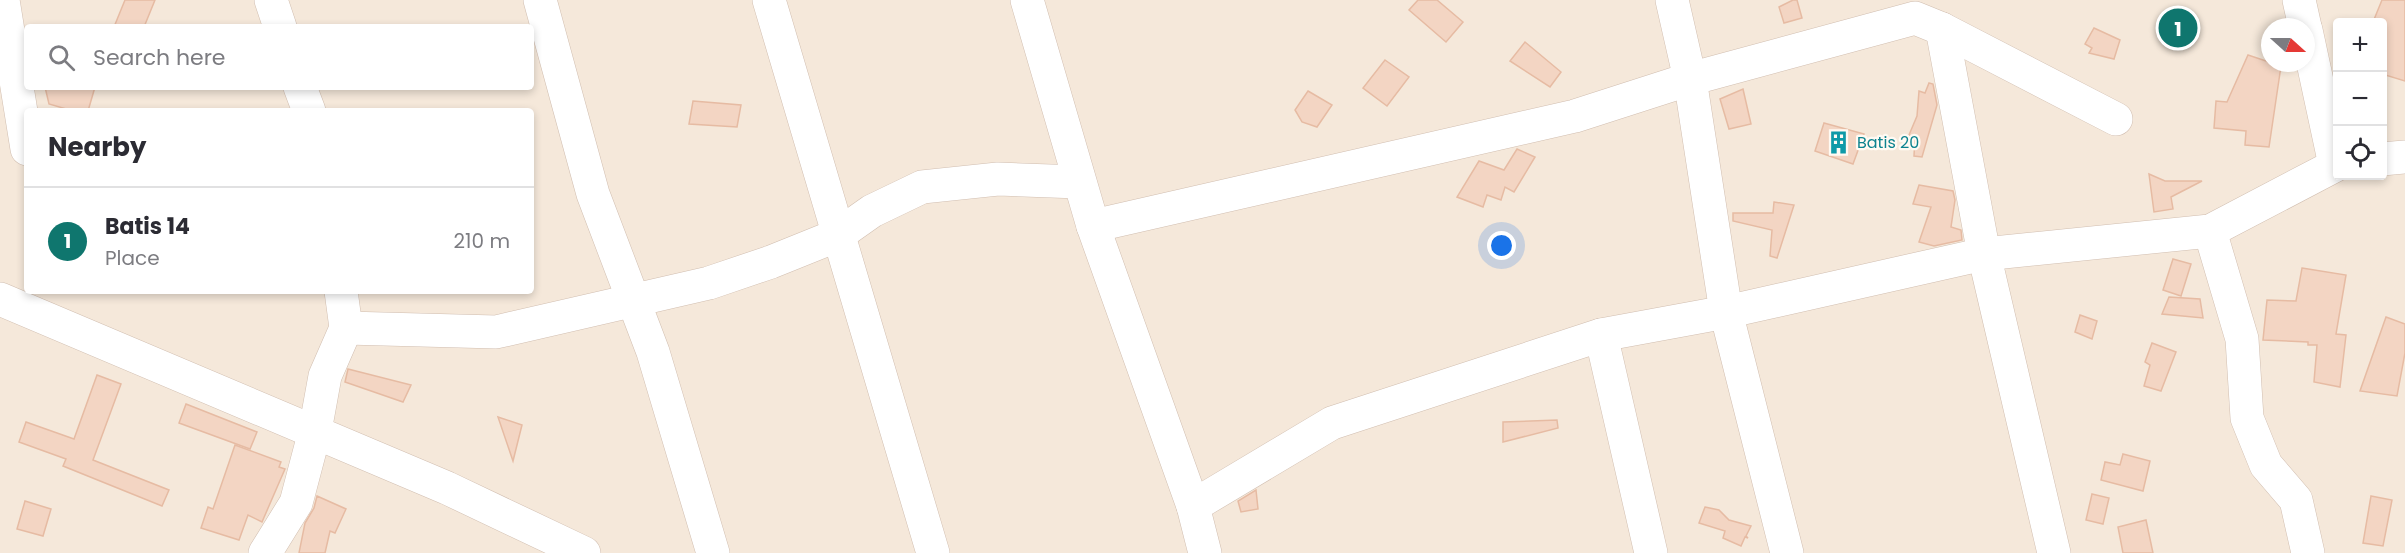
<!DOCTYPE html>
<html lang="en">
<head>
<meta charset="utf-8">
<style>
  :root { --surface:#fff; --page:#f7f7f7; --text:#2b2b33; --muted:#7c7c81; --line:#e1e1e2; --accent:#0f766e }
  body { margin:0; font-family:Poppins,sans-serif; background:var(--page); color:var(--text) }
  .controls { position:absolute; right:18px; top:18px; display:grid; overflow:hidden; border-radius:6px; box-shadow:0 3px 9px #0003 }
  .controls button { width:54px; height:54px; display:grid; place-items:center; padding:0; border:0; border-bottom:2px solid var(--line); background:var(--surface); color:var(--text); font:30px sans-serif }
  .compass { position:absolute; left:2261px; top:18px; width:54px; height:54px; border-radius:50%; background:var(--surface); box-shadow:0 3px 9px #0003; rotate:111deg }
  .you { position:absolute; left:1502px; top:246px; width:21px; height:21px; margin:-15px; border:4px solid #fff; border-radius:50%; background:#1a73e8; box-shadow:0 0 0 9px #1a73e833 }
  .badge { display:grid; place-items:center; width:39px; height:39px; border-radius:50%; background:var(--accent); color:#fff; font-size:20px; font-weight:700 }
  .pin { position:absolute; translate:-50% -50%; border:3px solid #fff; box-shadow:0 2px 6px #0006 }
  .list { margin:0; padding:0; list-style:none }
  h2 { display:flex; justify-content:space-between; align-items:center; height:78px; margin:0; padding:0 24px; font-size:26px }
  h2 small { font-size:20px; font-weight:400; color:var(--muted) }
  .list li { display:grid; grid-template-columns:39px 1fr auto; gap:18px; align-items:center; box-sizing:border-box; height:108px; padding:0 24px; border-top:2px solid var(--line) }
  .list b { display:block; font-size:22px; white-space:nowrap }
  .list p { margin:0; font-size:20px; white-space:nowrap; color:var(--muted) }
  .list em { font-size:20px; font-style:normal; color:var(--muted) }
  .icon { flex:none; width:33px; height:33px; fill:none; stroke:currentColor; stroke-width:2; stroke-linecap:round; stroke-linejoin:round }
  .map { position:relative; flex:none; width:2405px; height:553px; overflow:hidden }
  .search { position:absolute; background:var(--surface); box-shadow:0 3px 9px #0003; left:24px; top:24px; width:510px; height:66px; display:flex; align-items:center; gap:15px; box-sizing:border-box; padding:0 21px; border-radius:6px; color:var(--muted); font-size:22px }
  .panel { position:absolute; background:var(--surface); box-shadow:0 3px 9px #0003; left:24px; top:108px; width:510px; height:186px; border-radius:6px }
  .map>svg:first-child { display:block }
  .residential { fill:#f5e8da; fill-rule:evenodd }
  .building { fill:#f3d5c3; stroke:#e6bba3; stroke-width:1.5 }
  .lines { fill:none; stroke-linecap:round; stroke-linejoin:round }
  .minor-casing { stroke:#d1beb0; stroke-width:34 }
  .minor { stroke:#fff; stroke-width:33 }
  .labels { text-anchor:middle; stroke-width:4.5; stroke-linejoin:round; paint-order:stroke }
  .culture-label { font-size:16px; fill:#0d838f; stroke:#fffaf3; text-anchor:start }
</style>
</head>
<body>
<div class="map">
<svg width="2405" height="553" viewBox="0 0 2405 553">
  <rect width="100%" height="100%" fill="#fdf6ec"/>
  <path class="residential" d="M0 0H2405V553H0ZM2338 22H2382V176H2338ZM27 27H531V87H27ZM2270 27H2306V63H2270ZM27 111H531V291H27Z"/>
  <g class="building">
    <path d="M125 0H155L144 27H114Z"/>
    <path d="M1418 0H1437L1463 22 1446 42 1409 10Z"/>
    <path d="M1793 0H1797L1802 18 1784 23 1779 7Z"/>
    <path d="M2382 0H2405V81L2382 74V22H2373Z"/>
    <path d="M2094 28 2120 40 2114 59 2089 53 2092 48 2085 44Z"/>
    <path d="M1525 42 1561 72 1550 87 1510 61Z"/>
    <path d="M2248 55 2281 66 2269 147 2245 145 2246 131 2214 128 2216 101 2227 102Z"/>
    <path d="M1385 60 1409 77 1387 106 1363 88Z"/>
    <path d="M1929 83 1933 84 1937 105 1922 157 1914 156 1915 137 1909 135 1917 116 1919 91 1925 93Z"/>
    <path d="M45 87H95L88 111H73L49 104Z"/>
    <path d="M1743 89 1751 124 1729 129 1720 99Z"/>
    <path d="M1308 91 1332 105 1317 127 1302 122 1295 110Z"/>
    <path d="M693 101 741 105 737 127 689 124Z"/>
    <path d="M1824 123 1864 134 1853 164 1815 151Z"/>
    <path d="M1517 149 1535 157 1514 192 1505 187 1501 200 1487 195 1483 207 1457 197 1479 161 1504 170Z"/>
    <path d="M2149 174 2165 181H2202L2171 197 2173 209 2154 212Z"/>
    <path d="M1919 185 1953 191 1955 200 1951 227 1961 230 1962 240 1934 246 1919 242 1931 207 1913 204Z"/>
    <path d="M1774 202 1794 205 1777 258 1770 256 1772 230 1733 221V213H1773Z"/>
    <path d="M2173 259 2191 264 2181 296 2163 290Z"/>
    <path d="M2302 268 2346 275 2336 334 2346 335 2340 387 2314 382 2317 345H2308V342L2263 340 2267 300 2296 301Z"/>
    <path d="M2169 297 2200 299 2203 318 2162 314Z"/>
    <path d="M2080 315 2097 321 2092 339 2075 332Z"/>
    <path d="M2386 317 2405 324V353L2397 396 2360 391Z"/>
    <path d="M2152 343 2176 352 2161 391 2144 386 2150 365 2145 362Z"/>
    <path d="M348 369 411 385 403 402 345 382Z"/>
    <path d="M97 375 121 384 93 460 169 490 162 506 63 466 66 459 19 442 26 422 74 439Z"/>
    <path d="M186 404 257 432 250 449 179 423Z"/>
    <path d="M498 417 522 425 513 461Z"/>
    <path d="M1557 420 1558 428 1503 442V422Z"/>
    <path d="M235 445 281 462 279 467 285 469 262 522 248 515 239 540 201 528 208 507 213 509Z"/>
    <path d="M2123 454 2150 461 2143 491 2101 480 2105 462 2120 465Z"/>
    <path d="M1256 490 1258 509 1241 512 1238 501Z"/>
    <path d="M2092 494 2109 498 2103 524 2086 520Z"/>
    <path d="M317 496 346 509 335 533 330 531 325 553H299L305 523 314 508Z"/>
    <path d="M2371 496 2392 500 2383 546 2363 543Z"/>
    <path d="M25 501 51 509 43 536 17 529Z"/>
    <path d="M1705 507 1719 510 1729 520 1751 526 1746 536 1748 538 1745 537 1741 546 1723 538 1725 531 1699 523Z"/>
    <path d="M2146 520 2153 553H2123L2118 527Z"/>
  </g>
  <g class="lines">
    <defs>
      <g id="minor">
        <path d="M3 0 27 149"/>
        <path d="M271 0 280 27"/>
        <path d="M540 0 593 194 653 352 713 553"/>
        <path d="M769 0 933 553"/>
        <path d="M1027 0 1093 226 1193 506 1205 553"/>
        <path d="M1672 0 1690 79 1726 312 1787 553"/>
        <path d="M2299 0 2305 27"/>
        <path d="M1942 29 1984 254 2054 553"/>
        <path d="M2306 30 2335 165"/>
        <path d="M300 87 309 111"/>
        <path d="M2382 159 2405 157"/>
        <path d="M1093 226 1575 116 1690 79 1915 18 1942 29 2116 119"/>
        <path d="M2210 231 2242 339 2247 418 2266 465 2296 500 2308 553"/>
        <path d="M0 299 447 488 584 553"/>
        <path d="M346 328 496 332 709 283 771 262 838 235 872 211 922 187 998 179 1079 182"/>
        <path d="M1601 335 1651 553"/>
        <path d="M1193 506 1332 423 1601 335 1726 312 1984 254 2210 231 2338 164"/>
        <path d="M265 553 296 503 315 431 325 376 346 328 341 291"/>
      </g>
    </defs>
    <use href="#minor" class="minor-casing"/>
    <use href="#minor" class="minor"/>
  </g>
  <defs>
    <symbol id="building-bare" viewBox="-9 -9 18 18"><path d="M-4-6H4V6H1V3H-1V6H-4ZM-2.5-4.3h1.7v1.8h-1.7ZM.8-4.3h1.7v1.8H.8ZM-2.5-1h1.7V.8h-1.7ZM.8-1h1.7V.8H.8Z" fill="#0f9aa8" stroke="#fffaf3" stroke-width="2.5" paint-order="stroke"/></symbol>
  </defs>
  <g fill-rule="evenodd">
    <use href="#building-bare" x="1822" y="126" width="33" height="33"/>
  </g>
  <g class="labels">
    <g class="culture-label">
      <text x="1857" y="148">Batis 20</text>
    </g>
  </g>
</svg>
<div class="controls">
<button>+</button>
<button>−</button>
<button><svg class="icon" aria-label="locate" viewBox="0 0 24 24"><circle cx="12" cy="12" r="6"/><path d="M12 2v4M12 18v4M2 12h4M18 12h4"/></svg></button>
</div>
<svg class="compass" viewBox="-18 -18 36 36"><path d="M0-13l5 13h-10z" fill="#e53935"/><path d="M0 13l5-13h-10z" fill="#7c7c81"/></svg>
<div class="you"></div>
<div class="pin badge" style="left:2178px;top:28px">1</div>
<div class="search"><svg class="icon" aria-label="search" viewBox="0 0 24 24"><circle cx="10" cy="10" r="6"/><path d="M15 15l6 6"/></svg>Search here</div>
<section class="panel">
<h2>Nearby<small></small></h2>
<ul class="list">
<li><span class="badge">1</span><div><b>Batis 14</b><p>Place</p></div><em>210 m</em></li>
</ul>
</section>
</div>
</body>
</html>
